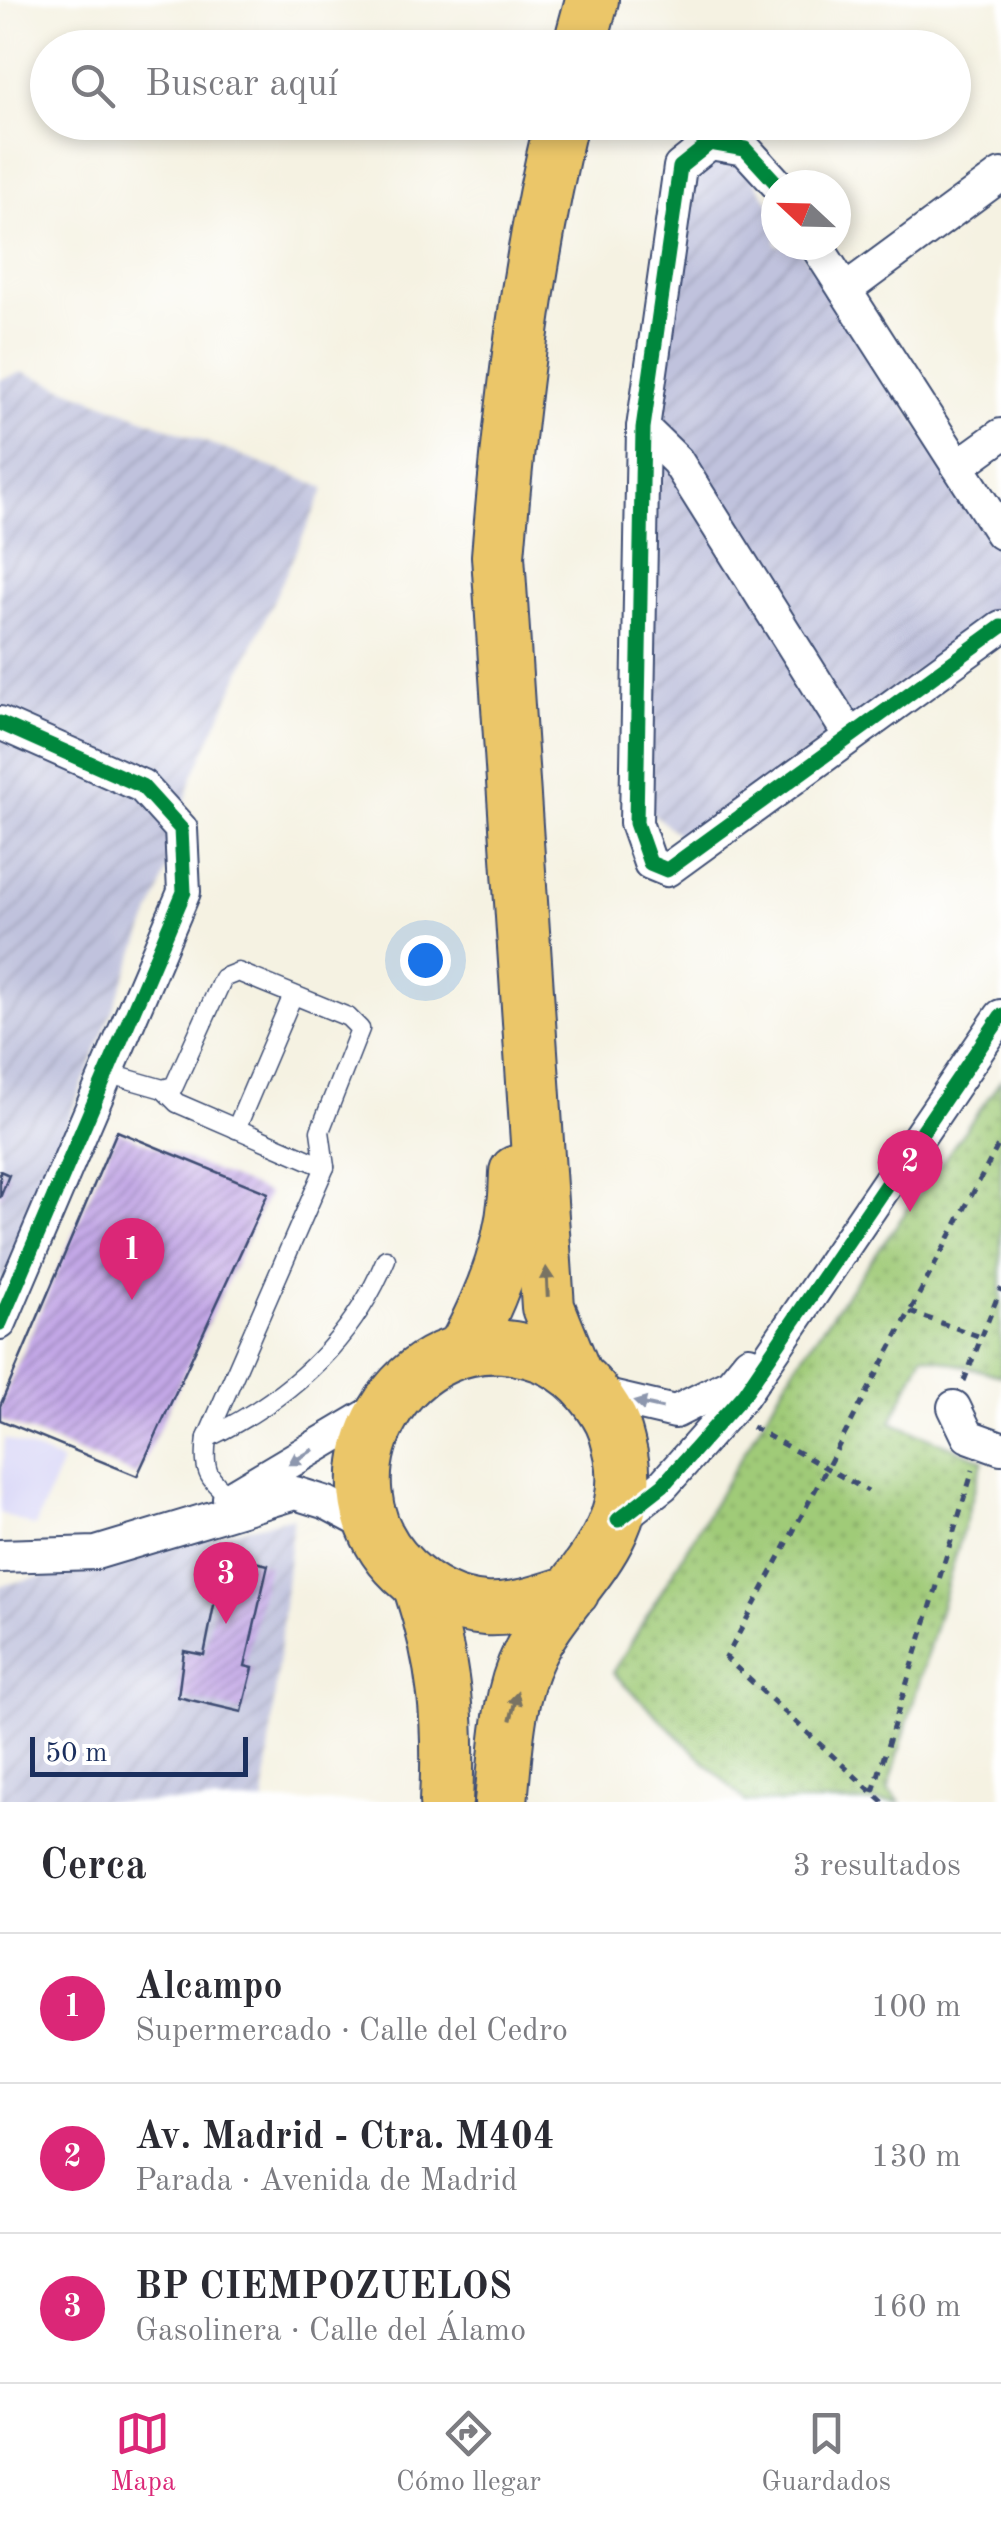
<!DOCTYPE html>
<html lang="es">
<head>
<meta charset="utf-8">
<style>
  :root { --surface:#fff; --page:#f2f2f3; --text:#2b2b33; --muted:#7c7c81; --line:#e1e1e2; --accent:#db2777 }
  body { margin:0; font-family:"Old Standard TT",serif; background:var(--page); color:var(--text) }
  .compass { position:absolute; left:761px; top:170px; width:90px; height:90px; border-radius:50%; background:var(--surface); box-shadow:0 5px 15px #0003; rotate:292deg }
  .scale { position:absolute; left:30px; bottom:25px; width:218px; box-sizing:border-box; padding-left:10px; border:5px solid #1b2f5e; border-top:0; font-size:28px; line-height:35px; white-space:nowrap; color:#1b2f5e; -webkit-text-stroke:8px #fff; paint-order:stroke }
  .you { position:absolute; left:425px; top:960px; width:35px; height:35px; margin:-25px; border:8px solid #fff; border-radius:50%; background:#1a73e8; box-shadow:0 0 0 15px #1a73e833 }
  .badge { display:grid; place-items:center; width:65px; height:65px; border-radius:50%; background:var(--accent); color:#fff; font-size:32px; font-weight:700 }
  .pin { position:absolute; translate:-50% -82px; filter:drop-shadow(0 2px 5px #0008) }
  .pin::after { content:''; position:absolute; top:52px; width:35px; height:30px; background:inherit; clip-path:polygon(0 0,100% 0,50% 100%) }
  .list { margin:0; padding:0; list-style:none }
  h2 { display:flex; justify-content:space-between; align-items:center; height:130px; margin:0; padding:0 40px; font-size:42px }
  h2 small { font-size:32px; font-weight:400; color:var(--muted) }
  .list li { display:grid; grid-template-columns:65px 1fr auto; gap:30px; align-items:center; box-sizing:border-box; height:150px; padding:0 40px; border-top:2px solid var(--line) }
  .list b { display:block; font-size:38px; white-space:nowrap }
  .list p { margin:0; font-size:32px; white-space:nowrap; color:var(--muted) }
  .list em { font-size:32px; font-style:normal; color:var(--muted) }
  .icon { flex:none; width:55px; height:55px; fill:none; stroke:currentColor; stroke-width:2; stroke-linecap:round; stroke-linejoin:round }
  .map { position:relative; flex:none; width:1001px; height:1802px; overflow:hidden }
  .search { position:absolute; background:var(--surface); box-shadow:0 5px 15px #0003; left:30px; right:30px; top:30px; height:110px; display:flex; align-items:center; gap:25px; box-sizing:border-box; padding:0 35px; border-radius:55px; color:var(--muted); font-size:38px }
  .sheet { height:580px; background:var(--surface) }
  nav { display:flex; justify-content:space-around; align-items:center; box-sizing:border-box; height:140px; border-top:2px solid var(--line); background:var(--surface); font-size:28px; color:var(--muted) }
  nav a { display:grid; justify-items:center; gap:5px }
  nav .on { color:var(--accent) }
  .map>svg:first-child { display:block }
  .built { fill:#d9d7f7 }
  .industrial { fill:url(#industrial-furrows) }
  .park { fill:url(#park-dots); stroke:#5e7d6b; stroke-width:2.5 }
  .building { fill:url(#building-hatch) }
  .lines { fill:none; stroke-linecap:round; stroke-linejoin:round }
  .service-casing { stroke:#3c4c72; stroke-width:21 }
  .minor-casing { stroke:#3c4c72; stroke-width:36 }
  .primary-casing { stroke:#3c4c72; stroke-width:56 }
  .path { stroke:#3c4c72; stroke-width:5; stroke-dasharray:8 8; stroke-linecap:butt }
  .service { stroke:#fff; stroke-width:18 }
  .minor { stroke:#fff; stroke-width:32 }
  .primary { stroke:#ebc669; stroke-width:52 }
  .cycleway-casing { stroke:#fff; stroke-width:21 }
  .cycleway { stroke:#00873e; stroke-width:15 }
  .oneway { fill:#797363 }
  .oneway2 { fill:#8d97ae }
</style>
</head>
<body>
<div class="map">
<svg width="1001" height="1802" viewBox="0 0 1001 1802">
  <defs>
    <pattern id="industrial-furrows" width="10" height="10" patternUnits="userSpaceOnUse" patternTransform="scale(2.5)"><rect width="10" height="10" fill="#c0c2dd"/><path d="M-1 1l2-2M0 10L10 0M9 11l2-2" fill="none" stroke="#a4a7c0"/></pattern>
    <pattern id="park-dots" width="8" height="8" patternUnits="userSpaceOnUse" patternTransform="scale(2.5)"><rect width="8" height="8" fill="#a0cb78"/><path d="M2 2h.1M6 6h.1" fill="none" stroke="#82a566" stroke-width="1.8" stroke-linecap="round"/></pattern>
    <pattern id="building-hatch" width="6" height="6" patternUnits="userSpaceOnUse" patternTransform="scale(2.5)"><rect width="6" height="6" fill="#c3a7e6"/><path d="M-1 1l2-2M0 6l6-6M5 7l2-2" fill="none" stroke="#9e88be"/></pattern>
  </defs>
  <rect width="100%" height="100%" fill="#fff"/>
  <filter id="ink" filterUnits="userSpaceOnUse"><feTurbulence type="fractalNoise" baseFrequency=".01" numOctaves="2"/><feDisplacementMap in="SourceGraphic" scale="20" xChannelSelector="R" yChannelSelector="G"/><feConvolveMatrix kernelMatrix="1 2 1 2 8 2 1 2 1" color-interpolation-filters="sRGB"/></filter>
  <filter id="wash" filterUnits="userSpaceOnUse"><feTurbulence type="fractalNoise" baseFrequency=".0048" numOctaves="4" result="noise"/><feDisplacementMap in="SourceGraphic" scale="40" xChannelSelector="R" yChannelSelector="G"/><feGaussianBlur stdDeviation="2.25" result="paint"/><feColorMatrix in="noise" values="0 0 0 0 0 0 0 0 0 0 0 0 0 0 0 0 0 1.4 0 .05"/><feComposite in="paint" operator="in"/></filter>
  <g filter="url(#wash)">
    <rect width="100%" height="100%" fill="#f5f2e2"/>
    <path class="built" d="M4 1438 62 1462 35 1527 0 1513Z"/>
    <g class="industrial">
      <path d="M707 157 740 158 776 213V245H798L1001 550V609L687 842 642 805 646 507 676 213Z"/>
      <path d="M23 372 325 488 192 778 160 891 0 1290V380Z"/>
      <path d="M293 1517 264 1802H0V1586Z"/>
    </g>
    <path class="park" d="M1001 1080V1376L923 1355 891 1422 983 1460 888 1790 900 1802H746L613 1673 797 1363Z"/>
    <g id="blocks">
      <g class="building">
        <path d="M117 1131 268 1193 137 1476 0 1420V1406Z"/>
        <path d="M0 1171 9 1175 0 1198Z"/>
        <path d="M224 1555 268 1565 245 1666 253 1668 242 1712 178 1697 184 1651 204 1655Z"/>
      </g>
    </g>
  </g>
  <g filter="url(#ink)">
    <use href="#blocks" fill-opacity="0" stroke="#3c4c72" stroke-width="2.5"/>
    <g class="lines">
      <defs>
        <g id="service">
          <path d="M107 1073 163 1089 174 1086 223 978 238 972 348 1017 360 1029 320 1131 325 1167 207 1438C203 1468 206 1480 232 1497"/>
          <path d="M163 1089 177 1103 325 1167"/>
          <path d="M236 1129 293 995"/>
          <path d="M207 1438C287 1400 352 1342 386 1259"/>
        </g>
        <g id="minor">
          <path d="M778 185 745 149 710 143 680 167 643 428 636 823 650 863 667 870 1001 627"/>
          <path d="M816 245 1001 533"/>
          <path d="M845 290 1001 175"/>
          <path d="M643 428 677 461 850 736"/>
          <path d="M958 466 1001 435"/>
          <path d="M0 723 142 786 181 829 184 892 0 1323"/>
          <path d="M594 1393 675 1412 731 1384 749 1362"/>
          <path d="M954 1407 968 1436 1001 1448"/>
          <path d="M229 1498 384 1406"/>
          <path d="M618 1520 663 1485 744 1394 1001 1016"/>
          <path d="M0 1556 96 1553 295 1493 327 1503 372 1527"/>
        </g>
        <g id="primary">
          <path d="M579 48 592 0"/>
          <path d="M561 122C527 264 510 410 498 556L548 1307 575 1374"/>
          <path d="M464 1349C494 1293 516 1237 516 1172"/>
          <path d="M420 1587C445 1664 450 1721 446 1802"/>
          <path d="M501 1802C506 1754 507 1698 529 1654 563 1585 638 1540 621 1454 617 1438 615 1426 606 1412 589 1384 564 1361 531 1352 403 1315 308 1479 404 1571 426 1592 454 1607 485 1609 515 1611 545 1600 573 1591"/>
        </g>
      </defs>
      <use href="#service" class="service-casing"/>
      <use href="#minor" class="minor-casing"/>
      <use href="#primary" class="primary-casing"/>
      <g class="path">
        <path d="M910 1312 981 1337"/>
        <path d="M964 1381 1001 1288"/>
        <path d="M752 1427 868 1491"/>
        <path d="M873 1792 973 1470"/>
        <path d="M883 1802 726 1658 1001 1140"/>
      </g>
      <use href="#service" class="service"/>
      <use href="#minor" class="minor"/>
      <use href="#primary" class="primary"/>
      <defs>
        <g id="cycleway">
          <path d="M778 185 745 149 710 143 680 167 643 428 636 823 650 863 667 870 1001 627"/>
          <path d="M0 723 142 786 181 829 184 892 0 1323"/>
          <path d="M618 1520 663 1485 744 1394 1001 1016"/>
        </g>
      </defs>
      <use href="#cycleway" class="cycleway-casing"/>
      <use href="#cycleway" class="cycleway"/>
    </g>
    <defs><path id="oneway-solid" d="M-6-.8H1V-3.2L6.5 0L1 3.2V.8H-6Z" transform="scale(2.5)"/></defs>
    <g class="oneway">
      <use href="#oneway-solid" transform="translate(547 1282) rotate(-93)"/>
      <use href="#oneway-solid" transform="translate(514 1706) rotate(-76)"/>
    </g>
    <g class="oneway2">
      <use href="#oneway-solid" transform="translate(648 1405) rotate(-167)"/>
      <use href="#oneway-solid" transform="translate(301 1457) rotate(149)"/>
    </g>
  </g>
</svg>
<svg class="compass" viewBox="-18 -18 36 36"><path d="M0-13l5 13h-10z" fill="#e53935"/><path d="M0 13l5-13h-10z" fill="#7c7c81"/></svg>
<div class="scale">50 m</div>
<div class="you"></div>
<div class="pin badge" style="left:132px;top:1300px">1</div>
<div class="pin badge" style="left:910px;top:1212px">2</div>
<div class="pin badge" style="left:226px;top:1624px">3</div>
<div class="search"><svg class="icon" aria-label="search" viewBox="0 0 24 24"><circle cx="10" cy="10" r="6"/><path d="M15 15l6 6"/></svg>Buscar aquí</div>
</div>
<section class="sheet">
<h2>Cerca<small>3 resultados</small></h2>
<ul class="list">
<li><span class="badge">1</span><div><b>Alcampo</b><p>Supermercado · Calle del Cedro</p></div><em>100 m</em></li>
<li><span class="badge">2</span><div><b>Av. Madrid - Ctra. M404</b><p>Parada · Avenida de Madrid</p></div><em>130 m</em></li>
<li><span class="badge">3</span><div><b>BP CIEMPOZUELOS</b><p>Gasolinera · Calle del Álamo</p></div><em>160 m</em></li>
</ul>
</section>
<nav>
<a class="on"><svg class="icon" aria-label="map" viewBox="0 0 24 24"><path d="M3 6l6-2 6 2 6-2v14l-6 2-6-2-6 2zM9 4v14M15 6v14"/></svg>Mapa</a>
<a><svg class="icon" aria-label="directions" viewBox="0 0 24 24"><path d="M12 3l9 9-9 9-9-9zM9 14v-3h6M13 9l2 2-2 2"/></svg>Cómo llegar</a>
<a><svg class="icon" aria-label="saved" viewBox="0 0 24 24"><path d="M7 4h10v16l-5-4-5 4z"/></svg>Guardados</a>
</nav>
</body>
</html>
